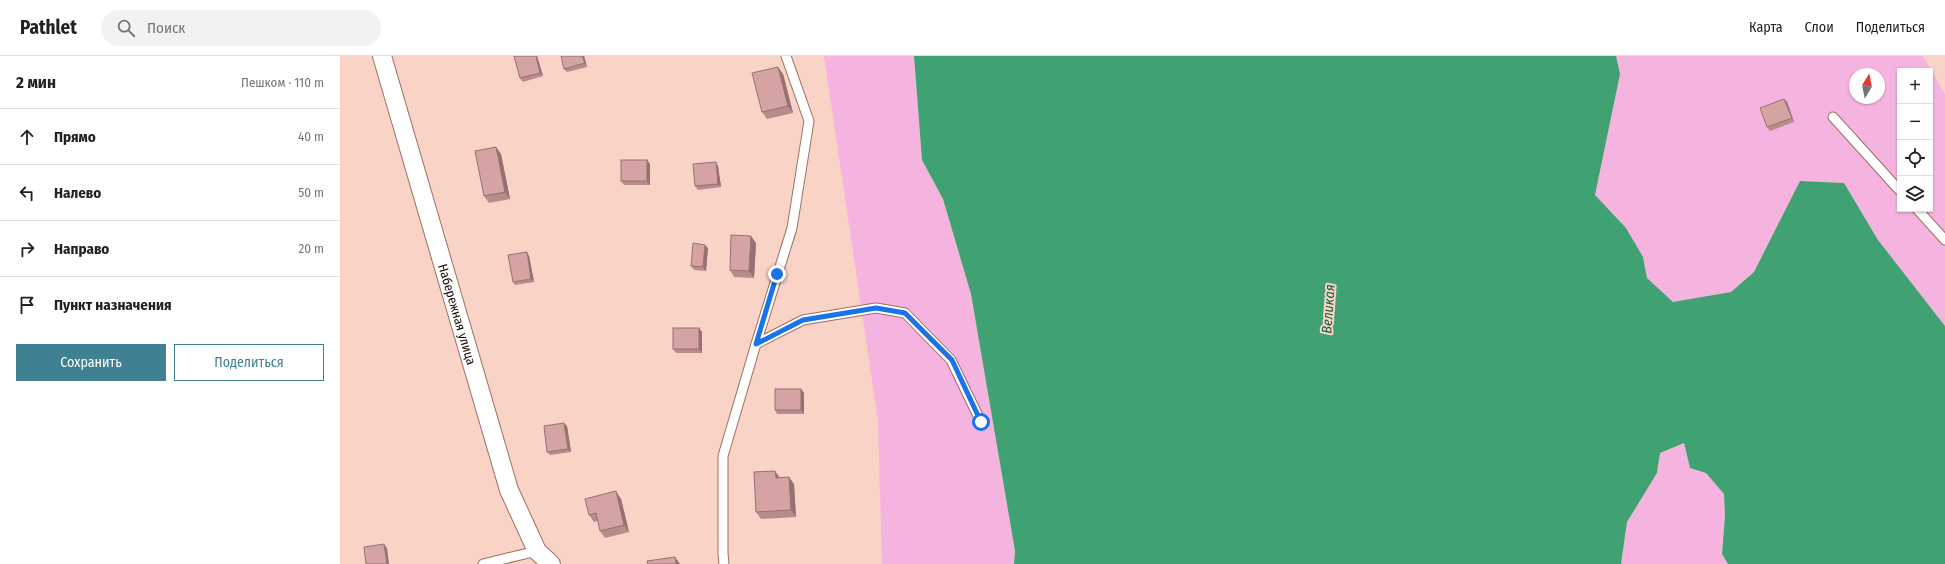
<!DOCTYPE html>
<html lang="ru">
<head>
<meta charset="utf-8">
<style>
  :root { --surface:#fff; --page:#f2f2f2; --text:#202124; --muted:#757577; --line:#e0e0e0; --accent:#3f8092 }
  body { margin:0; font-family:"Fira Sans Condensed",sans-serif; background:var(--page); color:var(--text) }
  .controls { position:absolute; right:12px; top:12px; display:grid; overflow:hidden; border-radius:0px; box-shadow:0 1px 3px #0004 }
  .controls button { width:36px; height:36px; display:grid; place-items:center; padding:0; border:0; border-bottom:1px solid var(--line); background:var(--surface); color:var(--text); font:20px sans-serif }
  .compass { position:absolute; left:1509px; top:12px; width:36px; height:36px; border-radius:50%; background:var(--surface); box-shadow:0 1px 3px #0004; rotate:10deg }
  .stop { position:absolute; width:12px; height:12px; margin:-9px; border:3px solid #1a73e8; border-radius:50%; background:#fff }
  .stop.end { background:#1a73e8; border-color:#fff; box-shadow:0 1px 4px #0008 }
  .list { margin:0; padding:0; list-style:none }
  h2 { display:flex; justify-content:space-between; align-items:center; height:52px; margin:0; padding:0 16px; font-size:17px }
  h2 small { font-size:13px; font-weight:400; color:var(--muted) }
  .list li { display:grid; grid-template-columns:26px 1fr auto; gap:12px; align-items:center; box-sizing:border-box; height:56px; padding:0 16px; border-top:1px solid var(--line) }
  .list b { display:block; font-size:15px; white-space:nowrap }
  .list em { font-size:13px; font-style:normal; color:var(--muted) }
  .actions { display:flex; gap:8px; padding:12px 16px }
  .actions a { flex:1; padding:9px 0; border:1px solid var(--accent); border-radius:0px; text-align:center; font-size:14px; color:var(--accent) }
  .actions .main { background:var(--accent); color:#fff }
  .icon { flex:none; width:22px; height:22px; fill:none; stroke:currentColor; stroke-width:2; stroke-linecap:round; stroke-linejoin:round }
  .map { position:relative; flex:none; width:1605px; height:508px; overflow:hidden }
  header { display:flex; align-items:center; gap:24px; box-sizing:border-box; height:56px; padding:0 20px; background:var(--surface); border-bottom:1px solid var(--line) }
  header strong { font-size:19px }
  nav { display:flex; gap:22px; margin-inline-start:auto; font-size:14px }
  .search { width:280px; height:36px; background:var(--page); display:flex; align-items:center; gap:10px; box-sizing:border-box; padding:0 14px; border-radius:22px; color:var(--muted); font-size:15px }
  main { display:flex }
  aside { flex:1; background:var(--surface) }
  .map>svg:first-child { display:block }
  .green { fill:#f5b4e0; fill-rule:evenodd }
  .water { fill:#40a272 }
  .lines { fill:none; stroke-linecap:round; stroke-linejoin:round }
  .service-casing { stroke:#9c7062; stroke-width:11 }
  .minor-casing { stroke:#9c7062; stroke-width:20 }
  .service { stroke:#fff; stroke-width:9 }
  .minor { stroke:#fff; stroke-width:18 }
  .wall { fill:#b78c8b }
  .shaded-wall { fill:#957271 }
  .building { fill:#d5a3a2; stroke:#957271 }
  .route { stroke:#1a73e8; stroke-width:5 }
  .labels { text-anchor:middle; stroke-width:4; stroke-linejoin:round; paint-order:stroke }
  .street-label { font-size:13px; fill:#170704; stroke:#fad3c7 }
  .water-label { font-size:14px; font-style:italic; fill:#135c3c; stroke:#fad3c7 }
</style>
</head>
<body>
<header>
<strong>Pathlet</strong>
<div class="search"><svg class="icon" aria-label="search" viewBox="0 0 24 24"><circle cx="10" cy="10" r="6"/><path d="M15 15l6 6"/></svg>Поиск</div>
<nav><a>Карта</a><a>Слои</a><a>Поделиться</a></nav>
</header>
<main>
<aside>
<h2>2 мин<small>Пешком · 110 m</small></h2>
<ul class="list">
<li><svg class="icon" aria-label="ahead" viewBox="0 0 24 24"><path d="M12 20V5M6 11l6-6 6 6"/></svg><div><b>Прямо</b></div><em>40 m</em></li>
<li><svg class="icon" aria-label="left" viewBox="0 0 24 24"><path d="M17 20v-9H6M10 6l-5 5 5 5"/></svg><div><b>Налево</b></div><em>50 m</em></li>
<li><svg class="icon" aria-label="right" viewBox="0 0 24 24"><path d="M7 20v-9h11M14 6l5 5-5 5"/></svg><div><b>Направо</b></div><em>20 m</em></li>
<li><svg class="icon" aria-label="arrive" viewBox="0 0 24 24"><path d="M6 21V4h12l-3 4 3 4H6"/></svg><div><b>Пункт назначения</b></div></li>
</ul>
<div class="actions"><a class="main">Сохранить</a><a>Поделиться</a></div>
</aside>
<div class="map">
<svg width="1605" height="508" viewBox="0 0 1605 508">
  <rect width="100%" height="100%" fill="#fad3c7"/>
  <g class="green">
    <path d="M484 0H574L582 104 603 143 631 238 675 495 674 508H542L538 365Z"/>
    <path d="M1276 0H1583L1605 38V270L1538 184 1504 127 1460 126 1414 216 1391 236 1334 247 1307 222 1303 201 1255 139 1280 18ZM1560 15H1590V153H1560ZM1515 18H1539V42H1515Z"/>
    <path d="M1344 387 1350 412 1366 417 1384 438 1385 460 1382 498 1388 508H1281L1287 466 1317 417 1320 397Z"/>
  </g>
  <path class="water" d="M574 0H1276L1280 18 1255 139 1286 172 1303 201 1307 222 1333 246 1391 236 1414 216 1460 125 1504 127 1538 184 1605 270V508H1388L1382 498 1385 460 1384 438 1366 417 1350 412 1344 387 1320 397 1317 417 1287 466 1281 508H674L675 495 631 238 603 143 582 104Z"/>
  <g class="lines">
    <defs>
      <g id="service">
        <path d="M1493 61 1560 135"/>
        <path d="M1577 153 1605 184"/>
        <path d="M416 288 452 172 469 65 446 0"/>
        <path d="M143 508 197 495"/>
        <path d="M384 508 383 497V400L416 288 463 264 536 252 565 257 611 304 641 366"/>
      </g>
      <g id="minor">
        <path id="s1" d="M42 0 169 434 197 495 211 508"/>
      </g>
    </defs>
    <use href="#service" class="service-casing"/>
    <use href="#minor" class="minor-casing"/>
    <use href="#service" class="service"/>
    <use href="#minor" class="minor"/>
  </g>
  <g class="wall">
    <path d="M197 0 203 20 183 26 180 22Z"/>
    <path d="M244 0 247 11 227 16 224 13Z"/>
    <path d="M443 18 453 57 427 63 422 56Z"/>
    <path d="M1444 43 1447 46 1454 66 1430 75 1427 71Z"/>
    <path d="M161 98 170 143 149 147 144 140Z"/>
    <path d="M307 104 310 108V129H284L281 125Z"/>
    <path d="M378 110 381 131 358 134 355 130Z"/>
    <path d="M416 187 414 222 394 221 390 214Z"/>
    <path d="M368 192 366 215 354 214 351 210Z"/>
    <path d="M189 200 194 226 175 229 173 226Z"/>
    <path d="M362 276V297H336L333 293Z"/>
    <path d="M461 333 464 337V358H437L435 354Z"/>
    <path d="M227 370 231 396 210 399 207 396Z"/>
    <path d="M440 421 454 428 456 461 421 463 416 456Z"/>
    <path d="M281 443 289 476 265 482 260 475 258 465 254 466 249 459Z"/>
  </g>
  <g class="shaded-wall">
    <path d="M196 0H197L203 20 200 17Z"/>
    <path d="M242 0H244L247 11 245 7Z"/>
    <path d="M438 11 443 18 453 57 448 50Z"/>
    <path d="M1444 43 1447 46 1454 66 1452 62Z"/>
    <path d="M156 91 161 98 170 143 165 136Z"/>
    <path d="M307 104 310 108V129L307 125Z"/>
    <path d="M376 106 378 110 381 131 378 128Z"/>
    <path d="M411 180 416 187 414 222 409 215Z"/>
    <path d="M365 189 368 192 366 215 363 211Z"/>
    <path d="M187 196 189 200 194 226 191 223Z"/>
    <path d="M359 272 362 276V297L359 293Z"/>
    <path d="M461 333 464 337V358L461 354Z"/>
    <path d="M224 367 227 370 231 396 228 393Z"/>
    <path d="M435 415 440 422H436Z"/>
    <path d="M449 421 454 428 456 461 451 454Z"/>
    <path d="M276 435 281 443 289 476 284 469Z"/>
    <path d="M44 488 47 492 49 508H47Z"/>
    <path d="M335 501 340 508H336Z"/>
  </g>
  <g class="building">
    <path d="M174 0H196L200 17 180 22Z"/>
    <path d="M221 0H242L245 7 224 13Z"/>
    <path d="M438 11 448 50 422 56 412 17Z"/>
    <path d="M1444 43 1452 62 1427 71 1420 52Z"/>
    <path d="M156 91 165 136 144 140 135 95Z"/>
    <rect x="281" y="104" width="26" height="21"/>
    <path d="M376 106 378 128 355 130 353 108Z"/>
    <path d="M391 179 411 180 409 215 390 214Z"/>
    <path d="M353 187 365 189 363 211 351 210Z"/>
    <path d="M187 196 191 223 173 226 168 199Z"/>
    <rect x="333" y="272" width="26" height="21"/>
    <rect x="435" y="333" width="26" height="21"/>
    <path d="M224 367 228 393 207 396 204 370Z"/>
    <path d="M435 415 436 422 449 421 451 454 416 456 414 416Z"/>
    <path d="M276 435 284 469 260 475 256 457 249 459 245 443Z"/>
    <path d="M44 488 47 508H26L24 491Z"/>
    <path d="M335 501 336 508H308L307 505Z"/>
  </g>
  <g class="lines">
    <path class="route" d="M437 218 416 288 463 264 536 252 565 257 612 304 641 366"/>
  </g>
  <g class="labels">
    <g class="street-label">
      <text dy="5" stroke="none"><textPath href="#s1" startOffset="269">Набережная улица</textPath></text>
    </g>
    <g class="water-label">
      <text transform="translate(988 253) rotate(-86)" y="5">Великая</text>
    </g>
  </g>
</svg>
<div class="controls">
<button>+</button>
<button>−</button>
<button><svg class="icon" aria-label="locate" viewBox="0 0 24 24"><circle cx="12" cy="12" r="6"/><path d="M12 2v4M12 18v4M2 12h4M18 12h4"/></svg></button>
<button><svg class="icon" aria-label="layers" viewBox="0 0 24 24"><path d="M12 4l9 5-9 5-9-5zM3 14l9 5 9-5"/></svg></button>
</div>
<svg class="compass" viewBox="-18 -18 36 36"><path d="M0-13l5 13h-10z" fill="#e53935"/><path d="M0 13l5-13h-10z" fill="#757577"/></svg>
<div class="stop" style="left:641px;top:366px"></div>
<div class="stop end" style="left:437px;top:218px"></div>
</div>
</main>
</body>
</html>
